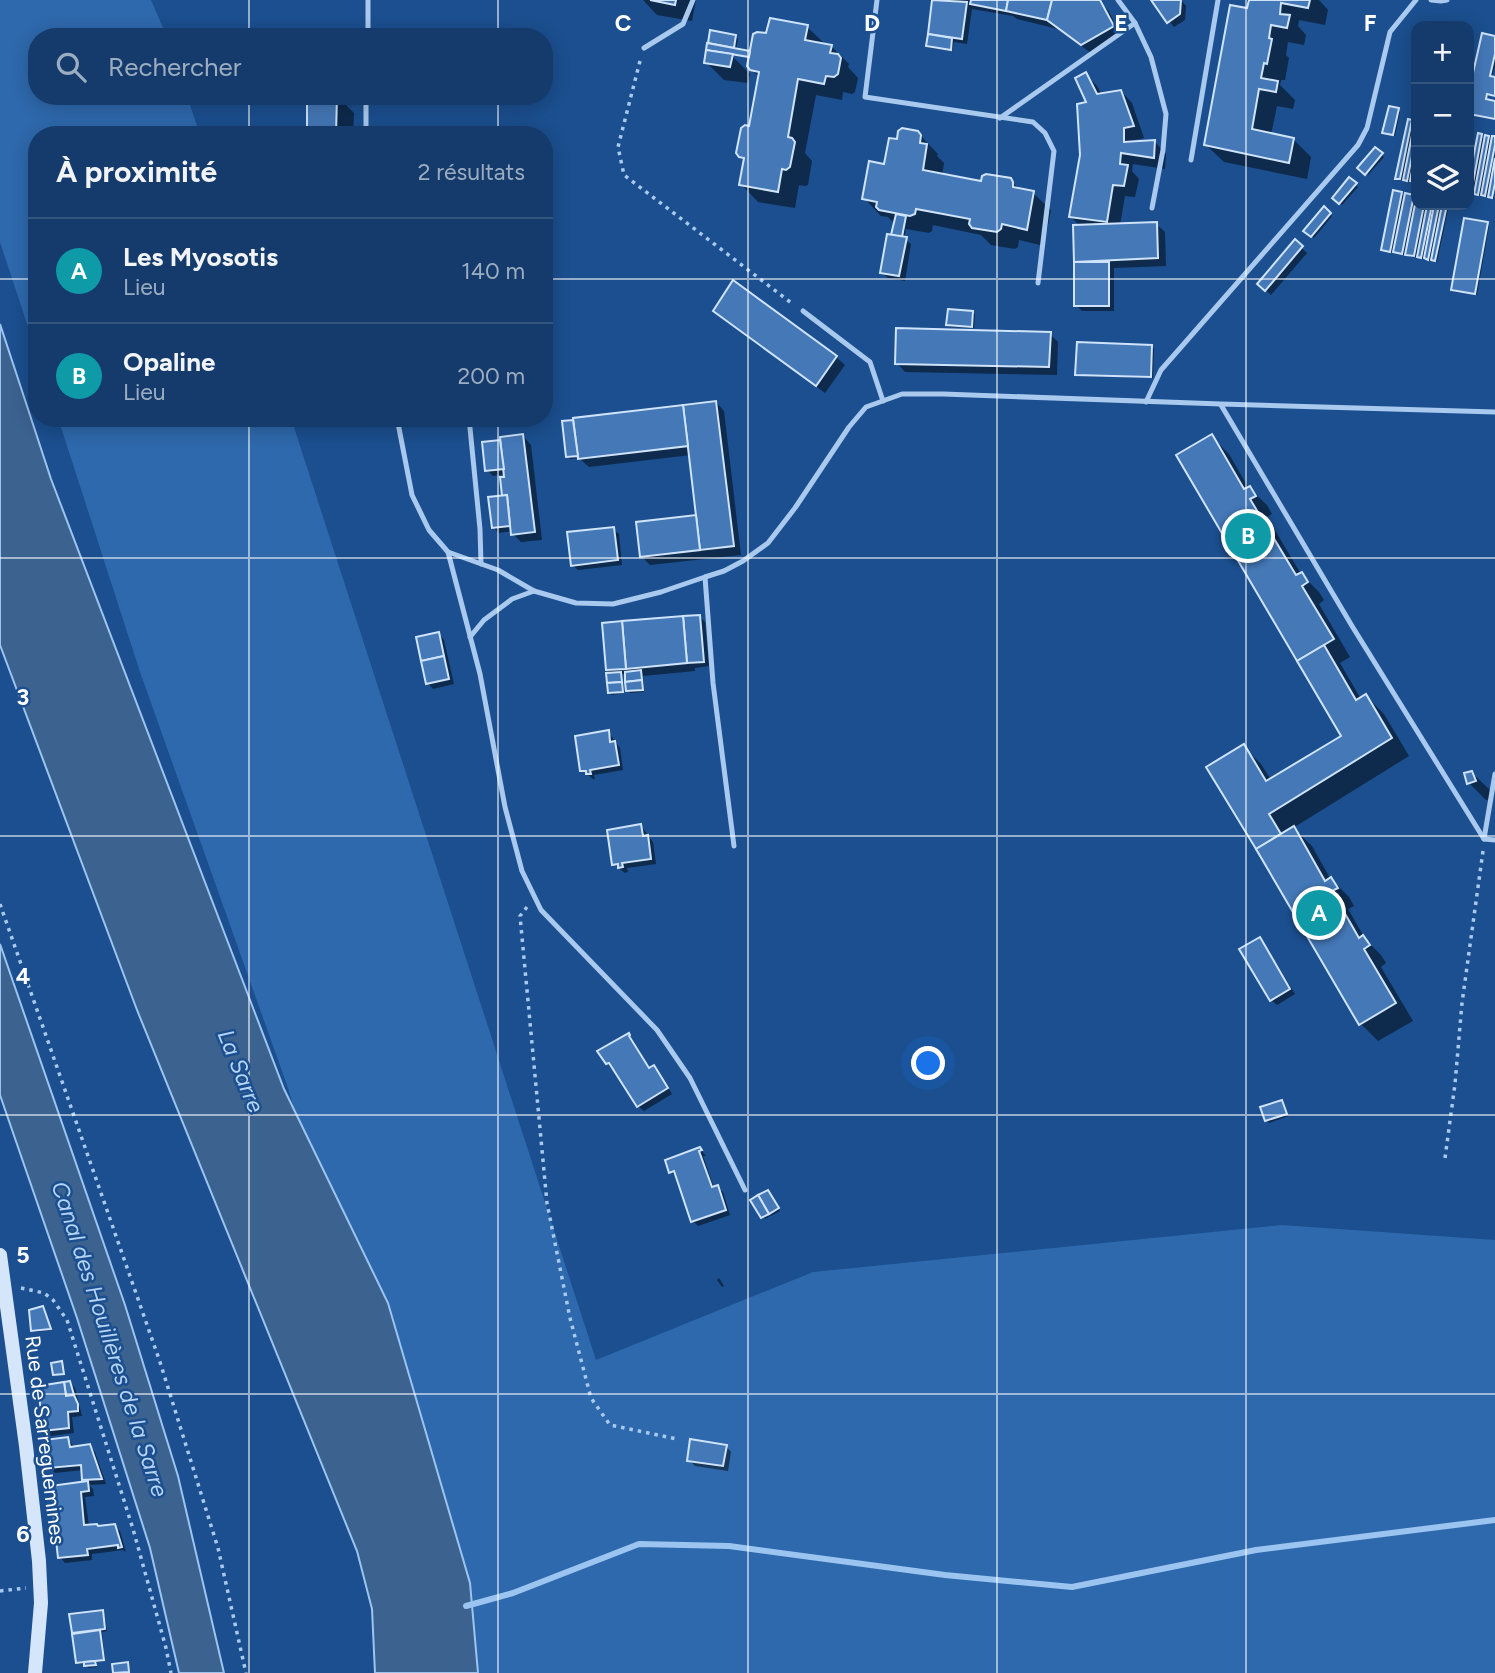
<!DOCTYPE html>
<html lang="fr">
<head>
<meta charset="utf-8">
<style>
  :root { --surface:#143b6b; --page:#1d4271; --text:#f1f3f6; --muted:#9dadc1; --line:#33557e; --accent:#ffd166 }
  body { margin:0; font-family:Figtree,sans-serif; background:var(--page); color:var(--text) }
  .controls { position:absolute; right:21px; top:21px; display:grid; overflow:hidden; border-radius:14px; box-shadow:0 4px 18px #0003 }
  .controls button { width:63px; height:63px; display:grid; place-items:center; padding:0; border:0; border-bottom:2px solid var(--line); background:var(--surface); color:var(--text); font:35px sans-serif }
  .you { position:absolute; left:929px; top:1064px; width:24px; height:24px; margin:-18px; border:5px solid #fff; border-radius:50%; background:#1a73e8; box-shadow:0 0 0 10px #1a73e833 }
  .badge { display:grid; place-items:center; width:46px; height:46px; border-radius:50%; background:var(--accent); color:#fff; font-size:23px; font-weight:700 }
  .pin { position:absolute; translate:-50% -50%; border:4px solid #fff; box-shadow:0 2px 7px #0006 }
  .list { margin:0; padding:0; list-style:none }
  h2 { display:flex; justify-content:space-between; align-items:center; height:91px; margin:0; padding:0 28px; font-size:30px }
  h2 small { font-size:23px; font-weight:400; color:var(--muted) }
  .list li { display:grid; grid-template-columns:46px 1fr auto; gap:21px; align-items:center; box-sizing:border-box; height:105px; padding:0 28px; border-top:2px solid var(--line) }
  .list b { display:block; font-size:26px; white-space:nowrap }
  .list p { margin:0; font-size:23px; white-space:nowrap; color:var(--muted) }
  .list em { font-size:23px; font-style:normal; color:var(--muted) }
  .icon { flex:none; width:38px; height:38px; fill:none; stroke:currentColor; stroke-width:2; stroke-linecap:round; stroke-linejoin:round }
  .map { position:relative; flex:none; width:1495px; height:1673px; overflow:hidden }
  .search { position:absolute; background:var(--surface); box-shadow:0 4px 18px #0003; left:28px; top:28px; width:525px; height:77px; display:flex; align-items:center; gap:18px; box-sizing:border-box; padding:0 24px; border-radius:28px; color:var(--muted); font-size:26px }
  .panel { position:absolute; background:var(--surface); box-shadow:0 4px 18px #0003; left:28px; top:126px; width:525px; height:301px; border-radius:28px }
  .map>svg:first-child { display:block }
  .green { fill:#2e69ad }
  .water { fill:#3c6290; stroke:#9cc4f0; stroke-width:2 }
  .shadow { fill:#0007 }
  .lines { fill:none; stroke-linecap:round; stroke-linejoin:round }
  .stream { stroke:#9cc4f0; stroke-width:6 }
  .building { fill:#4478b7; stroke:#cfe3fa; stroke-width:2 }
  .path { stroke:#a9c9ee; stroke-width:3.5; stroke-dasharray:3.5 5; stroke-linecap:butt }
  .lane { stroke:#a9c9ee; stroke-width:5 }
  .secondary { stroke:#d6e6fa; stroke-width:14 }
  .grid { fill:none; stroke:#fff; stroke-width:2; stroke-opacity:0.55 }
  .labels { text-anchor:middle; stroke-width:5; stroke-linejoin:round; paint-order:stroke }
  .street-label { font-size:21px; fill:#fff; stroke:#1b4f8f }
  .water-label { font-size:23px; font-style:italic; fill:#b5d3f5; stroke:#1b4f8f }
  .grid-label { font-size:23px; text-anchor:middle; font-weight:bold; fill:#fff; stroke:#1b4f8f; stroke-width:5; stroke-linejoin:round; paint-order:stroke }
</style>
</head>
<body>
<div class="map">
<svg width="1495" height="1673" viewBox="0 0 1495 1673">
  <rect width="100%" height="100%" fill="#1b4f8f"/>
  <g class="green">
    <path d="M0 0H151L167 37H37V96H187L200 135H37V354L0 242Z"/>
    <path d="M58 418H291L596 1360 813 1272 1282 1225 1495 1240V1673H456L288 1088 140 672Z"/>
  </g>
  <g class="water">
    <path d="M0 324 51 479 284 1089 388 1303 470 1583 478 1673H375L372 1609 357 1551 137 1010 0 645Z"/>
    <path d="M0 944 125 1305 178 1476 224 1673H179L150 1548 77 1318 0 1095Z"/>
  </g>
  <g class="shadow">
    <path d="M643 0H696L692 21 657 15Z"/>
    <path d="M928 0H1097L1108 10 1121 35 1091 53 1058 29 1017 19 1013 16 972 9 967 44 954 42 952 51 930 48 927 46 934 1Z"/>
    <path d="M1153 0H1181L1186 6 1185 20 1174 27Z"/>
    <path d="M1251 0H1319L1328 10 1325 25 1299 20 1298 26 1306 35 1304 45 1288 42 1286 55 1289 58 1285 80H1281L1280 85 1295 100 1293 109 1277 106 1271 135 1293 139 1311 157 1307 179 1224 162 1206 145Z"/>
    <path d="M807 27 825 44 831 46 849 64 848 67 858 78 855 92 852 94 843 92 842 100 816 95 805 153 812 161 808 185 805 186 799 185 795 208 758 202 741 184 745 160 738 153 751 128 760 78 751 69 750 58 731 55 750 74 748 83 724 80 706 62 711 32 736 37 738 39 736 50 751 53 768 35Z"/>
    <path d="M1495 38V65L1492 78 1495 79V96L1488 95 1487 101 1495 103V120L1469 114V98H1472L1473 92 1469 91V74L1474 75Z"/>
    <path d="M1085 74 1097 86 1102 95 1121 91 1132 103 1144 138 1129 141V143L1155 142 1166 154 1165 169 1133 164 1132 171 1139 179 1135 197 1125 196 1120 225 1156 224 1165 232 1166 266 1114 268V311H1082L1076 305V262L1081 227 1071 217 1088 103Z"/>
    <path d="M309 96H337L354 113 353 135H309Z"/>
    <path d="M1398 110 1400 112 1395 136 1386 134 1384 132Z"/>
    <path d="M1411 122 1415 126 1416 122V183L1410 179 1409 182 1403 177 1402 180 1397 178Z"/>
    <path d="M917 132 935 151 938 154 937 156 944 163 942 176 982 183 1010 180 1020 190 1033 193 1051 210 1044 246 1019 240 1018 247 1015 249 991 245 981 235 933 225 932 231 929 233 906 229 904 239 911 244 905 281 888 278 882 272 895 224 888 217 881 216 864 198 886 166 898 141Z"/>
    <path d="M1479 135 1486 140 1488 137 1493 141 1495 138 1494 199 1488 194 1487 197 1480 193V196L1473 191V195L1469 193Z"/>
    <path d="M1376 149 1384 157 1368 175 1360 168Z"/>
    <path d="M1349 179 1358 187 1342 205 1334 198Z"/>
    <path d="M1401 194 1406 198 1413 196 1416 199V205H1449L1437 262 1431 257 1430 261 1428 260 1424 256 1423 259 1416 254V257L1409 256 1404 252V255L1397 254 1393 249 1392 253 1383 249Z"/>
    <path d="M1324 209 1332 216 1314 238 1306 231Z"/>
    <path d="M1487 224 1489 226 1477 295 1455 292 1452 289Z"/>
    <path d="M1295 242 1307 253 1271 295 1259 284Z"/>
    <path d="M715 311 836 357 845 365 825 393 723 319Z"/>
    <path d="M972 312 975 314 974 328 950 327 948 325Z"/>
    <path d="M1050 334 1058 342 1057 375 905 372 897 363Z"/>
    <path d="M1152 346 1154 349 1153 378 1079 376 1077 374Z"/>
    <path d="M716 402 724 411 741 555 650 565 642 557 698 517 691 455 589 467 579 458 570 459 568 456 573 422 576 425Z"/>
    <path d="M523 436 531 445 542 540 521 542 513 534V531L499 533 493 527 504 497 506 478V474L493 476 487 470 484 443 502 441Z"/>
    <path d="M1211 436 1229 454 1248 487 1267 505 1272 514 1267 517 1301 574 1319 592 1324 600 1319 604 1350 657 1340 663 1361 699 1366 696 1384 714 1409 756 1293 828 1312 846 1330 878 1349 897 1354 906 1348 909 1366 940 1381 955 1386 963 1381 967 1413 1021 1378 1041 1360 1023 1209 767 1244 747 1261 764 1271 780 1343 736 1178 456Z"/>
    <path d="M613 529 619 534 622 565 578 570 572 565Z"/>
    <path d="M699 616 705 622 709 666 695 668V671L643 676 644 692 630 693 628 690 626 674H622L624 693 611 695 609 692 612 674 607 670Z"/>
    <path d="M439 634 444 640 454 684 433 689 428 683Z"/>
    <path d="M608 732 620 748 623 770 594 775 595 779H593L582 770Z"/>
    <path d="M1472 773 1490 790 1492 799 1486 800 1469 783Z"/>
    <path d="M641 826 653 842 656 864 627 868 628 872 625 873 614 864Z"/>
    <path d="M1259 939 1265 945 1295 994 1277 1005 1271 1000Z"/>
    <path d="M600 1052 659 1073 672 1094 644 1111 638 1106 614 1068 612 1069 607 1063Z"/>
    <path d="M1282 1102 1288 1116 1269 1123 1267 1120Z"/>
    <path d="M700 1149 706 1156H703L714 1188 717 1187 723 1192 730 1215 698 1226 693 1221 677 1177 671 1172Z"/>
    <path d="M770 1194 780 1211 765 1219 753 1200Z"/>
    <path d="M719 1278 724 1286 722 1287 717 1280Z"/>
    <path d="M42 1308 45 1310 52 1330 35 1332 33 1330Z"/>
    <path d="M70 1383 75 1388 82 1416 72 1417 74 1433 50 1436 45 1430Z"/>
    <path d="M68 1439 73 1445 74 1448 90 1446 95 1452 106 1484 89 1485 93 1489 94 1496 85 1497 89 1526H114L120 1531 126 1552 123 1550 92 1554V1560L65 1563 60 1557 52 1488 88 1483 84 1479 83 1470 55 1473 49 1468Z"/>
    <path d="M726 1446 731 1452 728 1471 695 1466 689 1460Z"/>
    <path d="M102 1612 104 1614 107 1631 102 1632 105 1661 97 1662V1667L88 1668 86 1664H80L77 1662 71 1616Z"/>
  </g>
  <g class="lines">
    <path class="stream" d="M466 1606 513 1593 639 1544 729 1546 945 1575 1072 1587 1256 1550 1495 1520"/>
  </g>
  <g class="building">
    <path d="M650 0H676L675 5Z"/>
    <path d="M932 0 967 2 962 39 928 34Z"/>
    <path d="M971 0H1008L1006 11 970 4Z"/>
    <path d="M1008 0H1052L1047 20 1006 11Z"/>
    <path d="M1052 0H1100L1114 26 1081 45 1047 20Z"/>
    <path d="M1151 0H1181L1180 14 1167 23Z"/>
    <path d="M1249 0H1310L1308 8 1281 3 1280 14 1290 15 1287 28 1271 25 1269 38 1272 39 1267 64 1264 63 1261 78 1278 81 1276 92 1259 89 1252 129 1294 138 1289 163 1204 145 1230 5 1247 8Z"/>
    <path d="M770 18 808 25 805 40 832 45 830 53 838 54 841 58 838 74 834 77 826 76 824 84 798 79 788 137 792 138 795 142 790 167 786 170 782 169 778 192 739 185 744 158 739 157 736 153 741 128 745 125 749 126 759 72 750 70 747 66 753 34 757 32 766 33Z"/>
    <path d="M710 30 736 35 734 48 708 43Z"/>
    <path d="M1482 33 1495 36V54L1490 76 1495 77V96L1487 94 1486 99 1495 101V119L1469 114V96H1471L1472 91 1469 90V72L1473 73Z"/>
    <path d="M928 34 952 38 951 50 926 46Z"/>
    <path d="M707 43 750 51 749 57 706 50Z"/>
    <path d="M706 50 733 54 730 67 704 63Z"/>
    <path d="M1086 72 1097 94 1121 90 1134 126 1124 128V142L1155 140 1154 158 1121 153 1120 164 1128 165 1124 186 1113 185 1107 222 1069 217 1080 155 1077 104 1086 102 1075 78Z"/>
    <path d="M307 96H337L336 135H307Z"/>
    <path d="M1389 106 1399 108 1393 135 1382 133Z"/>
    <path d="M1408 119 1412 120 1400 179H1395Z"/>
    <path d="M1415 120 1416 121V137L1407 181 1403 180Z"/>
    <path d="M902 128 918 131 921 135 920 143 927 144 923 170 981 181 982 176 986 174 1011 178 1013 182V187L1034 191 1027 230 1002 224 1001 229 997 232 972 228 969 224 970 219 916 209 915 214 910 216 879 210 876 207 877 202 862 199 869 161 884 164 889 138 897 139 898 131Z"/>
    <path d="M1478 133 1482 134 1471 194 1469 193V179Z"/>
    <path d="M1485 135 1489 136 1478 195 1474 194Z"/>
    <path d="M1492 136H1495V145L1485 196 1481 195Z"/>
    <path d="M1375 147 1383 153 1365 175 1357 168Z"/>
    <path d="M1416 150V172L1414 182 1410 181Z"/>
    <path d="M1495 158V183L1492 198 1488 197Z"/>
    <path d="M1349 177 1357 183 1339 204 1332 198Z"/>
    <path d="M1393 190 1402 192 1390 252 1381 250Z"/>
    <path d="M1405 193 1414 195 1402 254 1393 252Z"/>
    <path d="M1416 199V205H1424L1414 256 1405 255Z"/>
    <path d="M1427 205H1432L1421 258 1417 257Z"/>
    <path d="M1434 205H1439L1428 260 1424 258Z"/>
    <path d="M1442 205H1447L1435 261 1431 260Z"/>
    <path d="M1324 206 1331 213 1311 237 1303 231Z"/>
    <path d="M896 214 906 216 902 237 891 235Z"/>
    <path d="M1464 218 1488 222 1475 294 1451 290Z"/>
    <path d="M1157 222 1158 258 1074 262 1073 225Z"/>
    <path d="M887 234 907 237 899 276 880 273Z"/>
    <path d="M1295 239 1303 246 1265 291 1257 284Z"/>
    <rect x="1074" y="262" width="35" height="44"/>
    <path d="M733 280 837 356 816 386 713 311Z"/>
    <path d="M948 309 973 311 972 327 946 325Z"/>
    <path d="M896 328 1051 332 1049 367 895 364Z"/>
    <path d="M1077 342 1152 345 1151 377 1075 375Z"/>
    <path d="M716 401 734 546 700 550 683 405Z"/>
    <path d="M683 405 688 446 578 459 573 418Z"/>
    <path d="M573 420 578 456 566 457 562 421Z"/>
    <path d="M523 434 535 532 511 535 507 495 502 496 500 477H504L500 437Z"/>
    <path d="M1212 434 1244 489 1250 486 1256 496 1250 499 1296 575 1302 572 1308 582 1302 586 1334 639 1297 661 1176 455Z"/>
    <path d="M500 440 504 469 485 471 482 442Z"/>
    <path d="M507 495 510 526 492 528 488 497Z"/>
    <path d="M696 515 700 550 640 557 636 522Z"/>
    <path d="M614 527 618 560 571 566 567 532Z"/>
    <path d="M700 615 704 662 687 663 683 616Z"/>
    <path d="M683 616 687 663 626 669 622 621Z"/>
    <path d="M622 621 626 669 606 670 602 623Z"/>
    <path d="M439 632 444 656 421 661 416 637Z"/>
    <path d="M1324 645 1356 700 1366 694 1392 738 1269 814 1281 834 1256 849 1206 767 1244 744 1266 781 1341 736 1297 661Z"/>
    <path d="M444 656 449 679 426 684 421 661Z"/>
    <path d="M641 670 642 680 625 682V672Z"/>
    <path d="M621 672 622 682 607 683 606 673Z"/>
    <path d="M642 680 643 690 626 691 625 682Z"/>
    <path d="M622 682 623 692 608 693 607 683Z"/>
    <path d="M609 730 610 742 615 741 619 765 590 770 591 774H586V771H580L575 736Z"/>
    <path d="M1472 771 1476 781 1467 784 1464 773Z"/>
    <path d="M641 824 643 836 648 835 651 859 622 863 623 867 618 868V864L612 865 607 830Z"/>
    <path d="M1294 826 1325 881 1331 877 1338 888 1332 891 1359 938 1363 935 1370 945 1364 949 1396 1003 1359 1025 1256 849Z"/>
    <path d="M1260 937 1290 989 1270 1001 1239 949Z"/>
    <path d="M629 1033 630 1035 629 1036 649 1068 654 1065 668 1088 637 1107 609 1063 606 1064 597 1051Z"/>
    <path d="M1282 1100 1287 1114 1265 1121 1260 1107Z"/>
    <path d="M700 1147 702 1150 699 1151 712 1187 718 1185 726 1210 691 1222 674 1171 669 1173 665 1160Z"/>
    <path d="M768 1190 779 1208 769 1214 758 1195Z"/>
    <path d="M758 1195 769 1214 761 1218 750 1200Z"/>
    <path d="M43 1306 51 1329 31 1331 29 1310Z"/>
    <path d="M62 1361 64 1374 53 1375 51 1363Z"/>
    <path d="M70 1381 74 1395 66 1396 64 1382Z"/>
    <path d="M64 1382 66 1396 74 1395 78 1404V1411L68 1412 69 1428 43 1431 38 1386Z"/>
    <path d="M68 1437 70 1447 90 1444 102 1479 82 1480 81 1465 48 1468 44 1440Z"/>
    <path d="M690 1439 727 1445 723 1466 687 1461Z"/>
    <path d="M88 1481 89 1491 81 1492 84 1525 97 1524 98 1526 115 1524 122 1547 118 1548V1545L87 1549 88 1555 58 1558 50 1486Z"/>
    <path d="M103 1610 105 1629 72 1633 69 1614Z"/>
    <path d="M100 1630 104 1660 76 1663 72 1634Z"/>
    <path d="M95 1661 96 1665 84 1666V1662Z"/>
    <path d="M128 1662 129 1672 113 1673 112 1664Z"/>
  </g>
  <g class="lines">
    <g class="path">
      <path d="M640 61 618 147 624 175 794 305"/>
      <path d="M0 904 160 1362 218 1548 246 1673"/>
      <path d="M527 907 520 916 547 1203 570 1318 591 1398 610 1425 677 1439"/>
      <path d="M1445 1158 1455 1084 1462 1003 1483 851"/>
      <path d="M21 1288 44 1293 53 1300 67 1320 133 1529 166 1648 171 1673"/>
      <path d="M0 1591 26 1588"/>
    </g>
    <g class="lane">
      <path d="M877 0 865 97 1033 122 1045 133 1054 151 1038 283"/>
      <path d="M1118 0 1135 23"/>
      <path d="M1431 0 1441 1 1447 0"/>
      <path d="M368 37V0"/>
      <path d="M644 48 683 24 693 0"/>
      <path d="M1000 118 1135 23 1151 57 1166 114 1163 150 1152 208"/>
      <path d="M366 135V96"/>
      <path d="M1191 160 1218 0"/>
      <path d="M803 311 870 362 883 401"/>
      <path d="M1146 402 1161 370 1358 145 1367 128 1390 32 1416 0"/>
      <path d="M1221 405 1352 626 1484 839 1495 840"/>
      <path d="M397 418 412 495 429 530 448 552 480 674 505 807 522 871 541 910 657 1030 690 1078 745 1190"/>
      <path d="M469 418 480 529 481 564"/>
      <path d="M448 552 498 570 534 591"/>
      <path d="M705 577 713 683 734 846"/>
      <path d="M470 637 484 620 512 599 534 591 576 603 613 604 661 592 705 577 724 571 743 561 768 543 795 508 849 427 866 407 902 394H943L1221 404 1495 412"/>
      <path d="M1484 839 1495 774"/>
    </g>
    <path class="secondary" d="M0 1255 26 1446 39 1561 41 1603 35 1673"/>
  </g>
  <path class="grid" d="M249 0V37M498 0V37M748 0V1673M997 0V1673M1246 0V1673M249 96V135M498 96V135M0 279H37M544 279H1495M249 418V1673M498 418V1673M0 558H1495M0 836H1495M0 1115H1495M0 1394H1495"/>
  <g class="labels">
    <g class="street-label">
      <text transform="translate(45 1440) rotate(83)" y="7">Rue de Sarreguemines</text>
    </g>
    <g class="water-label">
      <text transform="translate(241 1071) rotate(68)" y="8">La Sarre</text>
      <text transform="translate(110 1339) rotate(72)" y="8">Canal des Houillères de la Sarre</text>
    </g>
  </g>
  <g class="grid-label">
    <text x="623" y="31">C</text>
    <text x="872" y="31">D</text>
    <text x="1121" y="31">E</text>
    <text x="1370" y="31">F</text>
    <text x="23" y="705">3</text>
    <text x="23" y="984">4</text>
    <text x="23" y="1263">5</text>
    <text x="23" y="1542">6</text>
  </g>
</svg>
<div class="controls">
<button>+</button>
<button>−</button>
<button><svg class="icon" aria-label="layers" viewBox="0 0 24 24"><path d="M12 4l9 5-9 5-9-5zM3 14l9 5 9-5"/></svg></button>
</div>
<div class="you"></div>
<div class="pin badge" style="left:1319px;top:913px;background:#0f9aa8">A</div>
<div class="pin badge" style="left:1248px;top:536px;background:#0f9aa8">B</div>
<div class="search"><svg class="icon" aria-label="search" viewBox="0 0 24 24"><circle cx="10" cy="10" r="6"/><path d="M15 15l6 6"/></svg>Rechercher</div>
<section class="panel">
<h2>À proximité<small>2 résultats</small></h2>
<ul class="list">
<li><span class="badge" style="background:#0f9aa8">A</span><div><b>Les Myosotis</b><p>Lieu</p></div><em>140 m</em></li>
<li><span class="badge" style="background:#0f9aa8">B</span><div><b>Opaline</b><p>Lieu</p></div><em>200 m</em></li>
</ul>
</section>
</div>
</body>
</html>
